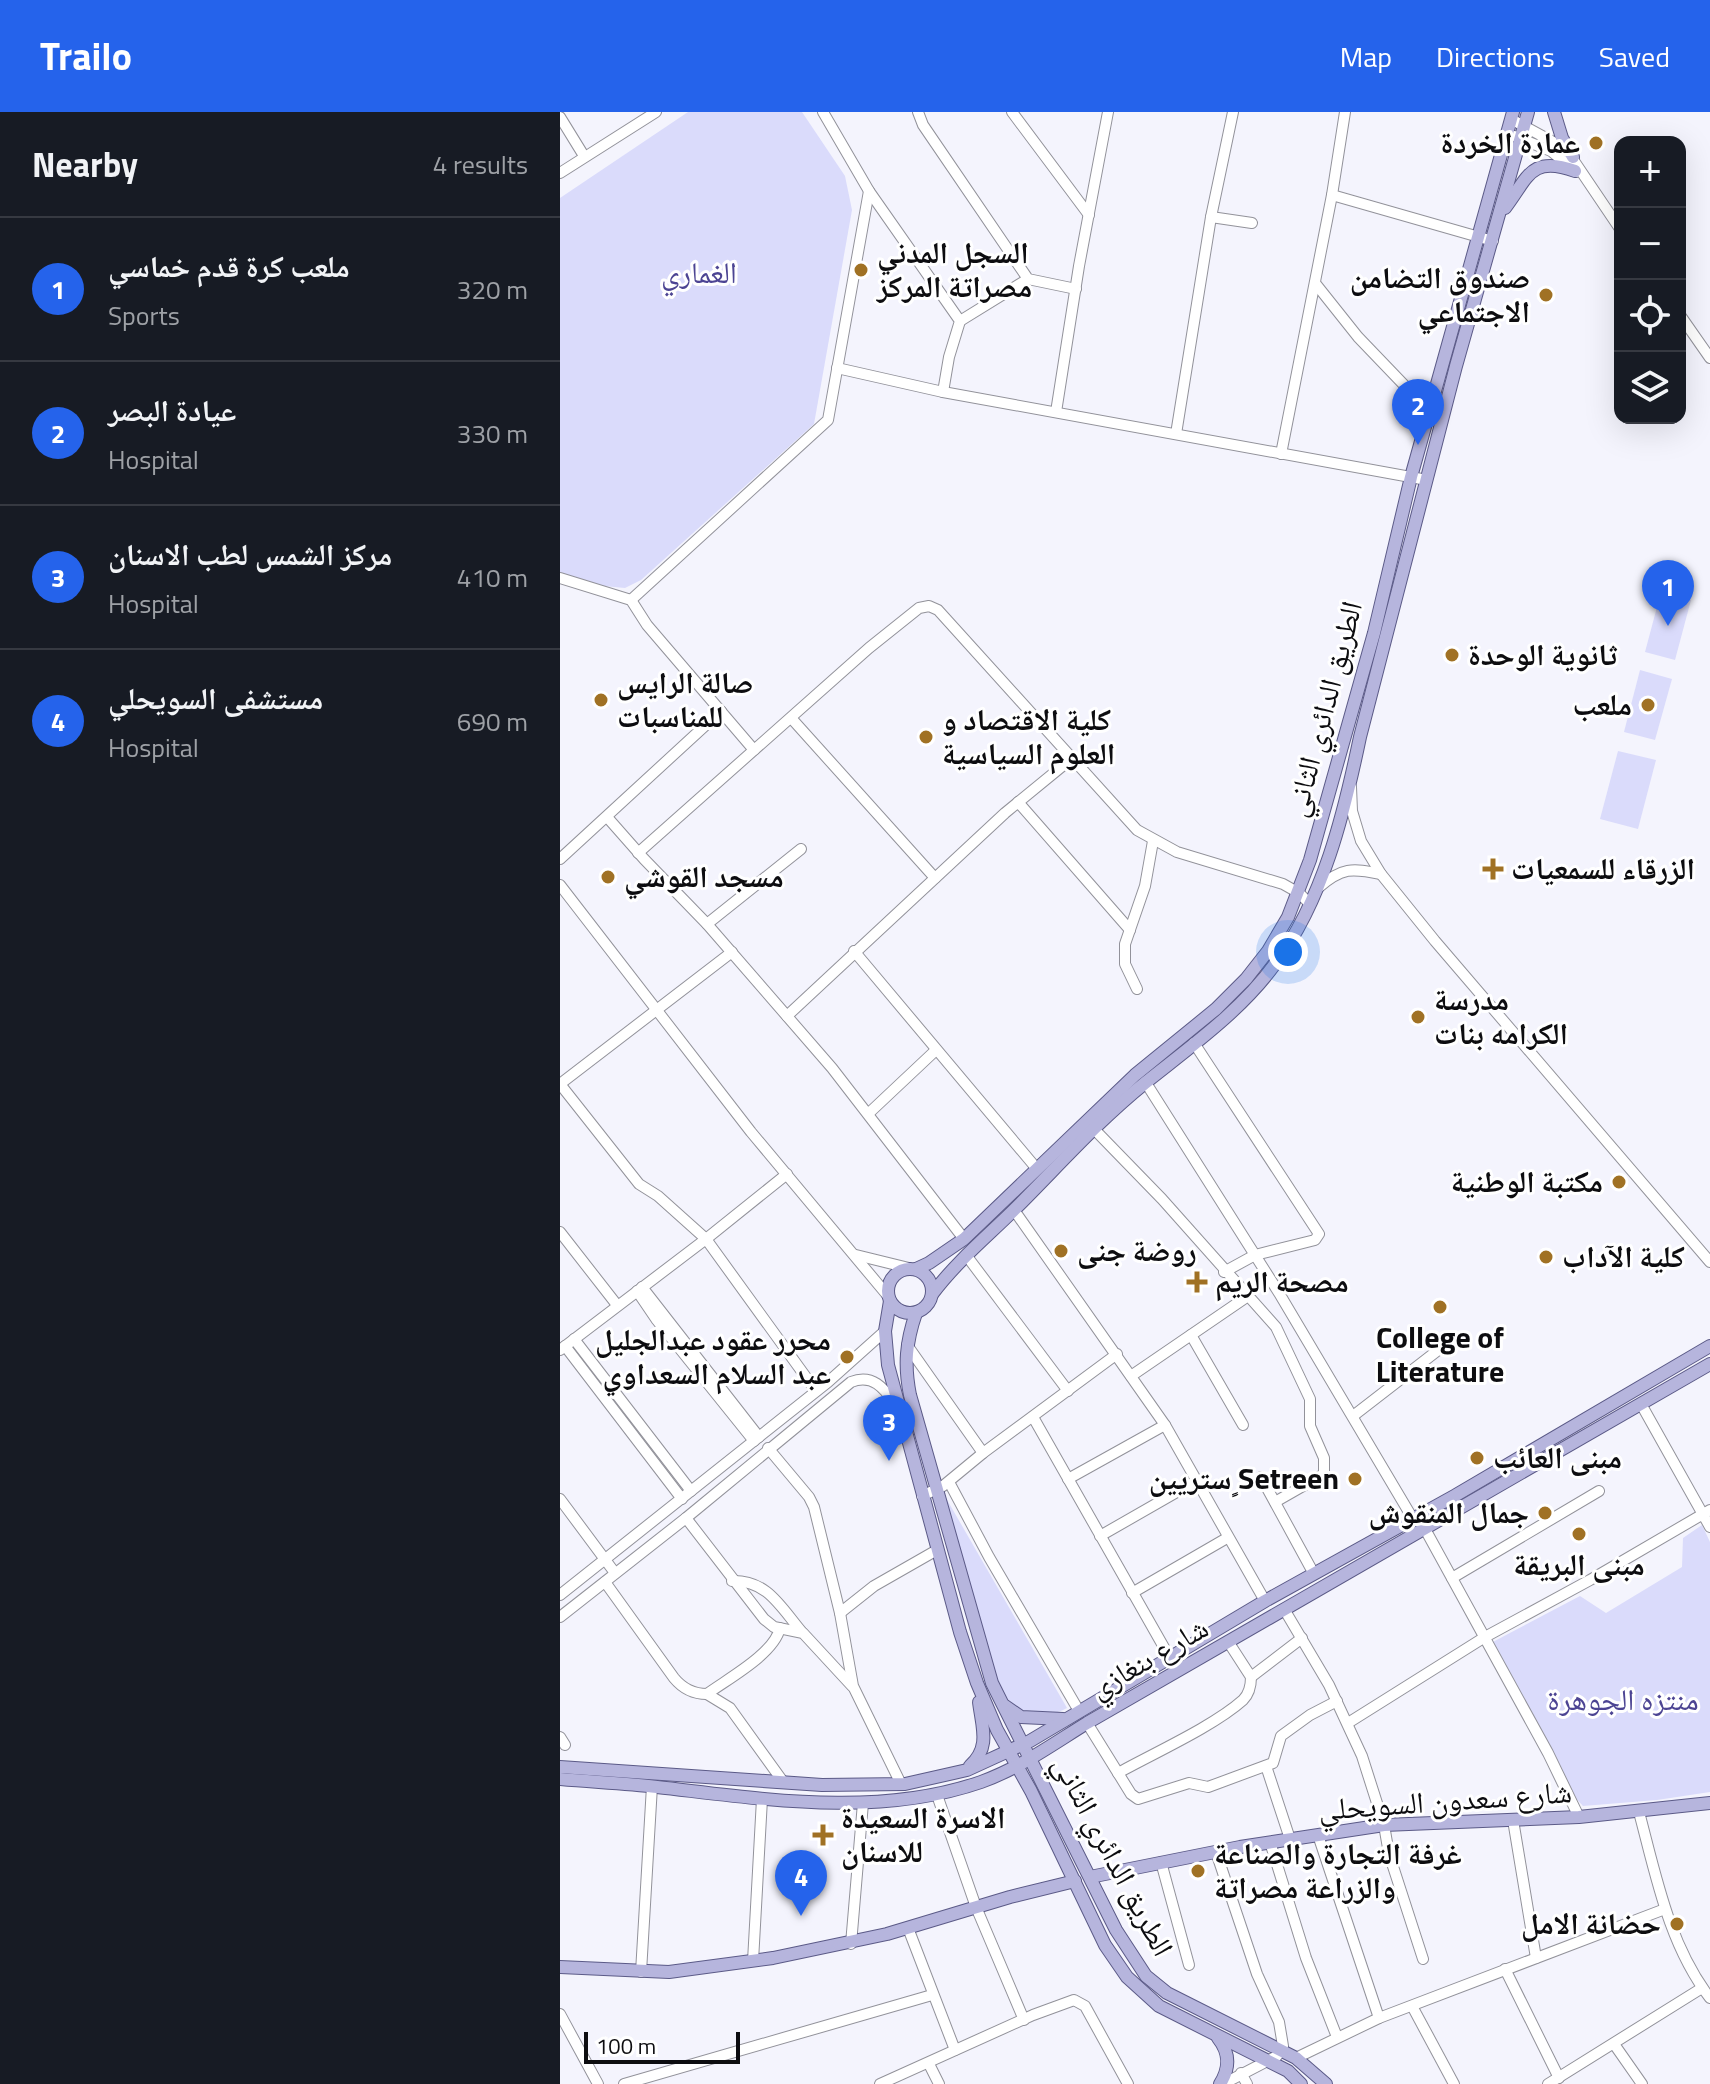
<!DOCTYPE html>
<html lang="en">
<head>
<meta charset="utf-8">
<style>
  :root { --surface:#171b24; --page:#20242c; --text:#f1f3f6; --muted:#9ea1a6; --line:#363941; --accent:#2563eb }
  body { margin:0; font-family:"Titillium Web","Noto Naskh Arabic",sans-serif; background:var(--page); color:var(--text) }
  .controls { position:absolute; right:24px; top:24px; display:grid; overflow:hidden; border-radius:16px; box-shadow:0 8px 32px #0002 }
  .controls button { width:72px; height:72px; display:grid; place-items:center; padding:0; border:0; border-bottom:2px solid var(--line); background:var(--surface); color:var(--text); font:40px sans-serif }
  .scale { position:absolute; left:24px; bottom:20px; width:156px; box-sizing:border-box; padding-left:8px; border:4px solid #0d0d10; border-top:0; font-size:22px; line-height:28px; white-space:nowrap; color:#0d0d10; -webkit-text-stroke:6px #fff; paint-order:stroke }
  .you { position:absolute; left:728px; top:840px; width:28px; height:28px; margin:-20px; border:6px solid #fff; border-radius:50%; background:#1a73e8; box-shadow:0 0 0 12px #1a73e833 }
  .badge { display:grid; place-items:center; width:52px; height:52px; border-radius:50%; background:var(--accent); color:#fff; font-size:26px; font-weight:700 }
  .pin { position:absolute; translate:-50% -66px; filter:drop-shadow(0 2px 4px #0008) }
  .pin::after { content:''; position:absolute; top:42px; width:28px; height:24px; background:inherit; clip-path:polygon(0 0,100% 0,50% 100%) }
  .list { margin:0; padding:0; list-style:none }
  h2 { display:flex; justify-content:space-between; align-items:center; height:104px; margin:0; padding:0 32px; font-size:34px }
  h2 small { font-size:26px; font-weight:400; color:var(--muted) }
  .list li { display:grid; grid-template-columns:52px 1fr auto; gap:24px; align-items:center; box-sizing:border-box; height:144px; padding:0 32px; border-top:2px solid var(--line) }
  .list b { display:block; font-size:30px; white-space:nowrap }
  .list p { margin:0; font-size:26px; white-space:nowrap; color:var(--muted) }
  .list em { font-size:26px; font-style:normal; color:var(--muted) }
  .icon { flex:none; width:44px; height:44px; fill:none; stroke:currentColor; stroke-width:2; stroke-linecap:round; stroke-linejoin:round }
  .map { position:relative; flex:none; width:1150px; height:1972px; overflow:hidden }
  header { display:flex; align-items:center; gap:48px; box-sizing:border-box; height:112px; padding:0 40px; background:var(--accent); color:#fff }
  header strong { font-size:38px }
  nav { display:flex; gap:44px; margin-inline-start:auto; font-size:28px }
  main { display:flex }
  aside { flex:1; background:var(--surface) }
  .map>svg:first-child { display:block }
  .green { fill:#dadbfb }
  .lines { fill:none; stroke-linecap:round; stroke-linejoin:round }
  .minor-casing { stroke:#92929a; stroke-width:12 }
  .major-casing { stroke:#5b5a87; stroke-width:14 }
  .minor { stroke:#fff; stroke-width:10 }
  .major { stroke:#b6b5dd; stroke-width:12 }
  .poi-dot { fill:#a07124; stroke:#fff; stroke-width:3 }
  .labels { text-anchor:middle; stroke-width:6; stroke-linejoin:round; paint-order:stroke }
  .poi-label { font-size:30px; font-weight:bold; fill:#0d0d10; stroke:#fff; text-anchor:start }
  .park-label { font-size:30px; fill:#4c4493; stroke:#fff }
  .street-label { font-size:30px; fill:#0d0d10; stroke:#fff }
</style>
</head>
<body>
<header>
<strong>Trailo</strong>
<nav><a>Map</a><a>Directions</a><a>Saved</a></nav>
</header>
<main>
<aside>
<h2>Nearby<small>4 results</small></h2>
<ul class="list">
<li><span class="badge">1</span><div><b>ملعب كرة قدم خماسي</b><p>Sports</p></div><em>320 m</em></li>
<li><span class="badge">2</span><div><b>عيادة البصر</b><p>Hospital</p></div><em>330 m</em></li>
<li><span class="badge">3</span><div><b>مركز الشمس لطب الاسنان</b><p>Hospital</p></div><em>410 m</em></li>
<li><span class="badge">4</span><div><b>مستشفى السويحلي</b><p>Hospital</p></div><em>690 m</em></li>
</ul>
</aside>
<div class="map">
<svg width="1150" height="1972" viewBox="0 0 1150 1972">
  <rect width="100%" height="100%" fill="#f4f4fd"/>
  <g class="green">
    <path d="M128 0H242L285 64 292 98 254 312 81 468 65 476 44 474 0 461V86Z"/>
    <path d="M1101 480 1131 488 1115 548 1085 540Z"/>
    <path d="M1080 558 1112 567 1095 628 1064 620Z"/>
    <path d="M1058 639 1096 648 1078 717 1040 707Z"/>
    <path d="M386 1386 507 1596C478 1611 456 1601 439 1576Z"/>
    <path d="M1142 1413 1150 1430V1680L1097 1688 1023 1694 1010 1680 1001 1655 929 1532 1020 1484 1046 1501 1122 1455 1123 1426Z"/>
  </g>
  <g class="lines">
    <defs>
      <g id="minor">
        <path d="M263 0 309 79 400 209 389 245 383 280"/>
        <path d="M358 0 363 13 468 167 516 177"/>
        <path d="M452 0 529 103"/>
        <path d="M0 5 24 44"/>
        <path d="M951 7 1006 37 1060 117"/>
        <path d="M954 24 991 39 1016 60"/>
        <path d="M0 61 96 0"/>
        <path d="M772 83 933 129"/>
        <path d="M651 105 692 111"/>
        <path d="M755 171 798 225 869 299"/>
        <path d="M1120 203 1150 246"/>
        <path d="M400 209 468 167"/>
        <path d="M277 256 383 280 867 368"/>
        <path d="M496 300 519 154 548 0"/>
        <path d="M616 322 651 105 673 0"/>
        <path d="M721 342 772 83 785 0"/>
        <path d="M0 466 71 488 87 513 194 638"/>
        <path d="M71 488 268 308 309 79"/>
        <path d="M232 607 375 766"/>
        <path d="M791 675 792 699 801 729 821 762 875 829 1150 1150"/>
        <path d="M458 690 570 818"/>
        <path d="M47 705 84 747 147 812 272 956 404 1127"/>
        <path d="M78 741 309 536 359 496 369 494 378 498 577 718 617 740 723 772 739 781 750 792"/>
        <path d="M0 747 161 599"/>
        <path d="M0 773 191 1020 328 1184"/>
        <path d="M758 776C782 755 792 756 821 762"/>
        <path d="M147 812 241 737"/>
        <path d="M294 839 477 1057"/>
        <path d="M577 877 565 852V832L585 774 593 729"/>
        <path d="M227 904 445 701 511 647"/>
        <path d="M634 931 759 1122 755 1128 695 1143 664 1160"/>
        <path d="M586 971 719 1181 853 1407"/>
        <path d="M0 972 79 1072 98 1084 146 1127 256 1279"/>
        <path d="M0 972 172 840"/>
        <path d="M309 1001 376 938"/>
        <path d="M533 1016 602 1087 716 1215 750 1287V1314L764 1346V1362L715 1390"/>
        <path d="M454 1098 605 1313 705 1489"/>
        <path d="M0 1120 57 1193"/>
        <path d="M296 1143 349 1156"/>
        <path d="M406 1143 508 1279"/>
        <path d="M82 1175 199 1325"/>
        <path d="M77 1179 96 1207 194 1329"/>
        <path d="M631 1223 683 1313"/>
        <path d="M14 1227 131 1379"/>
        <path d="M347 1233 423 1341"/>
        <path d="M5 1234 122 1387"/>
        <path d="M0 1238 146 1127 227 1062"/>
        <path d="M571 1264 688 1184"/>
        <path d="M1081 1292 1150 1415"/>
        <path d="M793 1304 877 1239"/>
        <path d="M473 1305 610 1546"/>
        <path d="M208 1336 249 1385 254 1395 280 1501 293 1574 341 1672"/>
        <path d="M701 1365 754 1462"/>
        <path d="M508 1367 605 1313"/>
        <path d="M389 1370 429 1445 519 1599"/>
        <path d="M362 1384 383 1374 423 1341 557 1242"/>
        <path d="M0 1387 55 1461"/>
        <path d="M126 1406 204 1507 214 1515 243 1521 292 1574"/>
        <path d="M865 1417 988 1641 1019 1705"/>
        <path d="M540 1424 636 1369"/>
        <path d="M892 1466 1039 1379"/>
        <path d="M172 1469C207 1468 220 1494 241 1519"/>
        <path d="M45 1470 114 1566C123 1577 133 1582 147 1582 169 1566 214 1542 220 1516"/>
        <path d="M572 1481 667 1426"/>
        <path d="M0 1483 268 1270 325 1219"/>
        <path d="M724 1497 769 1573 802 1644 824 1713 829 1742 863 1847"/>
        <path d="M280 1501 314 1474 377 1438"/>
        <path d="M0 1505 126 1406 291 1270C314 1261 325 1278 338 1295"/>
        <path d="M691 1565 742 1526"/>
        <path d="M147 1582 170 1596 224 1671"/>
        <path d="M527 1611 558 1661C594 1641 654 1614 683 1588 689 1582 691 1573 691 1565L669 1531"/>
        <path d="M788 1611 925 1525 1030 1468 1150 1398"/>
        <path d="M0 1625 5 1633"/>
        <path d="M706 1654 730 1727"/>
        <path d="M558 1661 571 1682 578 1687 629 1671 648 1675 713 1651 721 1624 750 1603 777 1589"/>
        <path d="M377 1683 416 1795 464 1908"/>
        <path d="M1079 1700C1096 1764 1109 1833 1150 1886"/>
        <path d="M953 1708 976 1846"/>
        <path d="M758 1723 819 1906"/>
        <path d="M710 1730 746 1846 777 1925"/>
        <path d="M656 1740 697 1862 719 1910 723 1934 717 1944 663 1972"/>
        <path d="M601 1750 629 1853"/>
        <path d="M348 1816 395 1938"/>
        <path d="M291 1832 303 1691"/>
        <path d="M193 1849 202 1687"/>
        <path d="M945 1857 999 1966"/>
        <path d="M81 1860 92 1674"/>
        <path d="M852 1894 894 1972"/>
        <path d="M0 1902 38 1972"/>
        <path d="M1054 1932 1082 1972"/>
        <path d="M736 1946 819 1906 1105 1797"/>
        <path d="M369 1952 379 1972"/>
        <path d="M681 1961 687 1972"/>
        <path d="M64 1972 372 1883"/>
        <path d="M320 1972 473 1903 514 1888 525 1894 568 1972"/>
        <path d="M988 1972 1142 1876"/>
      </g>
      <g id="major">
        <path d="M994 0 1002 26 1013 45"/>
        <path d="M945 96C968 66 970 43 1015 59"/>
        <circle cx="350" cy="1179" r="22"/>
        <path d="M356 1157 369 1151 404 1127 575 963 656 897 686 867 708 839 728 805 750 748 814 521 851 365 953 0"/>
        <path d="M373 1181C398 1148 429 1123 458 1094 500 1052 539 1008 585 971 630 935 681 899 715 852 763 788 784 702 800 625L896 254 968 0"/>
        <path d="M330 1189 325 1219 328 1253 400 1520 417 1571 437 1618 471 1679 545 1833 567 1865 599 1894 728 1959 741 1972"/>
        <path d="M356 1201C346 1230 344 1253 350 1283L432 1571 556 1818 586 1864 607 1881 736 1946 766 1972"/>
        <path d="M445 1594 461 1605 503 1607"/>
        <path d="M410 1654C431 1635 422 1615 419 1590"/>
        <path d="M0 1655 262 1673 345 1672 407 1658 470 1629 705 1489 896 1383 1150 1234"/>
        <path d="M0 1667C32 1670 65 1671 97 1675 204 1687 317 1706 421 1670 460 1656 493 1632 527 1611L1150 1252"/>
        <path d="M530 1765 680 1735 824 1713 1019 1705 1150 1691"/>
        <path d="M0 1855 109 1860 213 1846 327 1822 450 1785 515 1769"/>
        <path d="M658 1926C670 1941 670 1956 660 1972"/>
      </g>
    </defs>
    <use href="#minor" class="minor-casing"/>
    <use href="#major" class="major-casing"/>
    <use href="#minor" class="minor"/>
    <use href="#major" class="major"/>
  </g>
  <g class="poi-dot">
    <circle cx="1036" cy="31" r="8"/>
    <circle cx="301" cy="158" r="8"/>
    <circle cx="986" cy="183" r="8"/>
    <circle cx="892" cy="543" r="8"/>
    <circle cx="41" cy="588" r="8"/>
    <circle cx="1088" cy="593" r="8"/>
    <circle cx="366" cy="625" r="8"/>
    <path d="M929 745h8v8h8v8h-8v8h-8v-8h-8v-8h8z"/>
    <circle cx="48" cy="765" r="8"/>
    <circle cx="858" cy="905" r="8"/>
    <circle cx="1059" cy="1070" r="8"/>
    <circle cx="501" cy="1139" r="8"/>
    <circle cx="986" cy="1145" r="8"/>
    <path d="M633 1158h8v8h8v8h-8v8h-8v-8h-8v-8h8z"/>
    <circle cx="880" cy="1195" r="8"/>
    <circle cx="287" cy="1245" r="8"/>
    <circle cx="917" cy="1346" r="8"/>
    <circle cx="795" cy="1367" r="8"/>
    <circle cx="985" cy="1401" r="8"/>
    <circle cx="1019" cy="1422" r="8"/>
    <path d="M259 1711h8v8h8v8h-8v8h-8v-8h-8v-8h8z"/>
    <circle cx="638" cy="1759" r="8"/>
    <circle cx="1117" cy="1812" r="8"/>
  </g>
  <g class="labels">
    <g class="poi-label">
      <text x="1020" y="41" text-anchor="end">عمارة الخردة</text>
      <text x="317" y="151">السجل المدني<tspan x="317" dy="34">مصراتة المركز</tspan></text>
      <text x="970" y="176" text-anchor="end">صندوق التضامن<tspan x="970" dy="34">الاجتماعي</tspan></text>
      <text x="908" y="553">ثانوية الوحدة</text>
      <text x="57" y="581">صالة الرايس<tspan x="57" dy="34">للمناسبات</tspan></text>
      <text x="1072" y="603" text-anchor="end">ملعب</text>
      <text x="382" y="618">كلية الاقتصاد و<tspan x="382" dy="34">العلوم السياسية</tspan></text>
      <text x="951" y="767">الزرقاء للسمعيات</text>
      <text x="64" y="775">مسجد القوشي</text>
      <text x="874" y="898">مدرسة<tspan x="874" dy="34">الكرامه بنات</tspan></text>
      <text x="1043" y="1080" text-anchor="end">مكتبة الوطنية</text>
      <text x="517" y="1149">روضة جنى</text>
      <text x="1002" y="1155">كلية الآداب</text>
      <text x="655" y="1180">مصحة الريم</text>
      <text x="880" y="1236" text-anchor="middle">College of<tspan x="880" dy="34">Literature</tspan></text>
      <text x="271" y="1238" text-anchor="end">محرر عقود عبدالجليل<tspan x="271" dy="34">عبد السلام السعداوي</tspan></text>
      <text x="933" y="1356">مبنى العائب</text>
      <text x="779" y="1377" text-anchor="end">ستريين ٍSetreen</text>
      <text x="969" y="1411" text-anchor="end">جمال المنقوش</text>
      <text x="1019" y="1463" text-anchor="middle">مبنى البريقة</text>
      <text x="281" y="1716">الاسرة السعيدة<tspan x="281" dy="34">للاسنان</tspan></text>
      <text x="654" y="1752">غرفة التجارة والصناعة<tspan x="654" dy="34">والزراعة مصراتة</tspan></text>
      <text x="1101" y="1822" text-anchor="end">حضانة الامل</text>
    </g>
    <g class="park-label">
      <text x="139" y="171">الغماري</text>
      <text x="1063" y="1598">منتزه الجوهرة</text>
    </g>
    <g class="street-label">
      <text transform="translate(764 597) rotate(-75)" y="10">الطريق الدائري الثاني</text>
      <text transform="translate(589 1546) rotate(-30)" y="10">شارع بنغازي</text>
      <text transform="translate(885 1689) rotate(-4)" y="10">شارع سعدون السويحلي</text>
      <text transform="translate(553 1744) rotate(62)" y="10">الطريق الدائري الثاني</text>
    </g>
  </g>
</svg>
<div class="controls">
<button>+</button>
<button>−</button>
<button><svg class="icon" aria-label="locate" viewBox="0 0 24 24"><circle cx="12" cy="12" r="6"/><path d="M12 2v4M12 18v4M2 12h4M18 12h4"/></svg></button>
<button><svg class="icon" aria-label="layers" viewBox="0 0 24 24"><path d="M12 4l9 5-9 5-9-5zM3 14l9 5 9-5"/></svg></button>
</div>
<div class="scale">100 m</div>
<div class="you"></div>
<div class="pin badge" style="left:1108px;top:514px">1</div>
<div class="pin badge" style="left:858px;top:333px">2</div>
<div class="pin badge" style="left:329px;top:1349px">3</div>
<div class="pin badge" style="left:241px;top:1804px">4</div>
</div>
</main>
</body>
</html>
